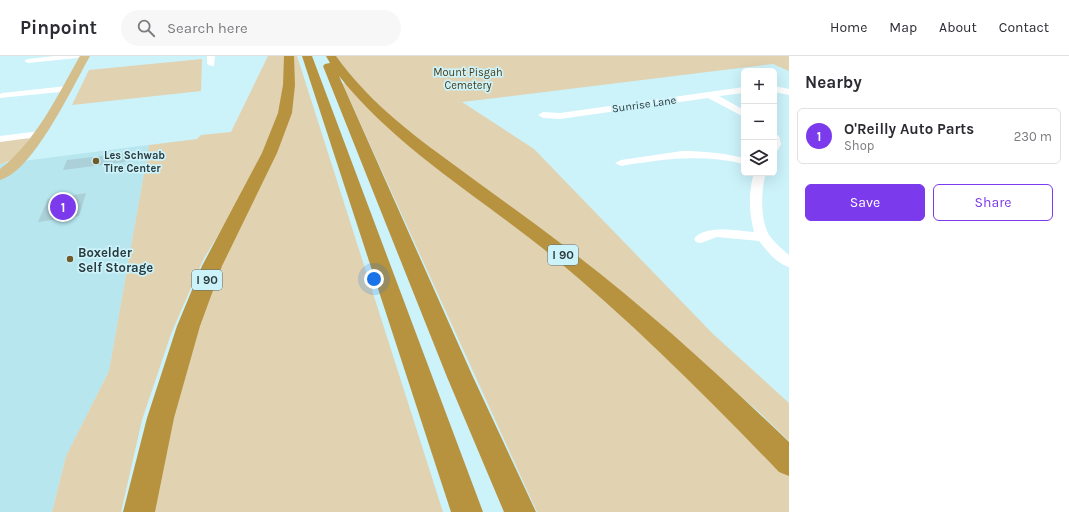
<!DOCTYPE html>
<html lang="en">
<head>
<meta charset="utf-8">
<style>
  :root { --surface:#fff; --page:#f7f7f7; --text:#2b2b33; --muted:#7c7c81; --line:#e1e1e2; --accent:#7c3aed }
  body { margin:0; font-family:Karla,sans-serif; background:var(--page); color:var(--text) }
  .controls { position:absolute; right:12px; top:12px; display:grid; overflow:hidden; border-radius:6px; box-shadow:0 4px 16px #0002 }
  .controls button { width:36px; height:36px; display:grid; place-items:center; padding:0; border:0; border-bottom:1px solid var(--line); background:var(--surface); color:var(--text); font:20px sans-serif }
  .you { position:absolute; left:374px; top:223px; width:14px; height:14px; margin:-10px; border:3px solid #fff; border-radius:50%; background:#1a73e8; box-shadow:0 0 0 6px #1a73e833 }
  .badge { display:grid; place-items:center; width:26px; height:26px; border-radius:50%; background:var(--accent); color:#fff; font-size:13px; font-weight:700 }
  .pin { position:absolute; translate:-50% -50%; border:2px solid #fff; box-shadow:0 1px 4px #0006 }
  .list { margin:0; padding:0; list-style:none }
  h2 { display:flex; justify-content:space-between; align-items:center; height:52px; margin:0; padding:0 16px; font-size:17px }
  h2 small { font-size:13px; font-weight:400; color:var(--muted) }
  .list li { display:grid; grid-template-columns:26px 1fr auto; gap:12px; align-items:center; box-sizing:border-box; height:56px; margin:0 8px 8px; padding:0 8px; border:1px solid var(--line); border-radius:6px }
  .list b { display:block; font-size:15px; white-space:nowrap }
  .list p { margin:0; font-size:13px; white-space:nowrap; color:var(--muted) }
  .list em { font-size:13px; font-style:normal; color:var(--muted) }
  .actions { display:flex; gap:8px; padding:12px 16px }
  .actions a { flex:1; padding:9px 0; border:1px solid var(--accent); border-radius:6px; text-align:center; font-size:14px; color:var(--accent) }
  .actions .main { background:var(--accent); color:#fff }
  .icon { flex:none; width:22px; height:22px; fill:none; stroke:currentColor; stroke-width:2; stroke-linecap:round; stroke-linejoin:round }
  .map { position:relative; flex:none; width:789px; height:456px; overflow:hidden }
  header { display:flex; align-items:center; gap:24px; box-sizing:border-box; height:56px; padding:0 20px; background:var(--surface); border-bottom:1px solid var(--line) }
  header strong { font-size:19px }
  nav { display:flex; gap:22px; margin-inline-start:auto; font-size:14px }
  .search { width:280px; height:36px; background:var(--page); display:flex; align-items:center; gap:10px; box-sizing:border-box; padding:0 14px; border-radius:22px; color:var(--muted); font-size:15px }
  main { display:flex }
  aside { flex:1; background:var(--surface) }
  .map>svg:first-child { display:block }
  .built { fill:#b7e6ee }
  .green { fill:#e1d2b1 }
  .building { fill:#abd0d7 }
  .lines { fill:none; stroke-linecap:round; stroke-linejoin:round }
  .minor { fill:#fff; fill-rule:evenodd }
  .major { fill:#d4be8c; fill-rule:evenodd }
  .highway { fill:#b7933f; fill-rule:evenodd }
  .poi-dot { fill:#6f5a2a; stroke:#ccf2fa; stroke-width:1.5 }
  .labels { text-anchor:middle; stroke-width:3.5; stroke-linejoin:round; paint-order:stroke }
  .far-park-label { font-size:11px; fill:#4a3a13; stroke:#ccf2fa }
  .far-street-label { font-size:11px; fill:#2b3a3d; stroke:#ccf2fa }
  .far-poi-label { font-size:11px; font-weight:bold; fill:#2b3a3d; stroke:#ccf2fa; text-anchor:start }
  .shield { fill:#ccf2fa; stroke:#5b7176; stroke-width:1 }
  .shield-label { font-size:12px; font-weight:bold; fill:#2b3a3d }
  .poi-label { font-size:13px; font-weight:bold; fill:#2b3a3d; stroke:#ccf2fa; text-anchor:start }
</style>
</head>
<body>
<header>
<strong>Pinpoint</strong>
<div class="search"><svg class="icon" aria-label="search" viewBox="0 0 24 24"><circle cx="10" cy="10" r="6"/><path d="M15 15l6 6"/></svg>Search here</div>
<nav><a>Home</a><a>Map</a><a>About</a><a>Contact</a></nav>
</header>
<main>
<div class="map">
<svg width="789" height="456" viewBox="0 0 789 456">
  <rect width="100%" height="100%" fill="#ccf2fa"/>
  <path class="built" d="M149 89 109 315 66 400 52 456H0V108Z"/>
  <g class="green">
    <path d="M268 0H285L286 13 279 56 263 97 231 158 203 204 171 278 142 364 121 456H52L66 400 109 315 149 89 197 83 201 79 231 76Z"/>
    <path d="M293 0H297L443 456H152L172 354 195 278 221 209 276 96Z"/>
    <path d="M336 0H789V15L773 8 462 46 534 93 713 278 789 347V385L760 357 646 257 412 80C384 55 357 30 336 0Z"/>
    <path d="M202 3 201 35 72 49 89 14Z"/>
    <path d="M342 27 348 28 569 208 789 418V456H537Z"/>
    <path d="M27 81 29 83C23 93 11 107 0 108V84Z"/>
  </g>
  <g class="building">
    <path d="M127 97 125 106 63 114 67 104Z"/>
    <path d="M86 137 79 160 38 166 48 143Z"/>
  </g>
  <g class="lines">
    <g class="minor">
      <path d="M54 0H81L77 2 28 7 24 5 28 3Z"/>
      <path d="M207 0H215L214 10H211L207 8Z"/>
      <path d="M67 30 71 33 70 35 0 42V38L2 37Z"/>
      <path d="M774 30 789 33V39L774 36Z"/>
      <path d="M744 31V37L719 40 744 54V61L708 42 560 63 543 62 538 59 543 56 560 57Z"/>
      <path d="M41 75 45 76 46 78 45 80 0 86V80Z"/>
      <path d="M774 77 779 80 781 88 778 94 774 95Z"/>
      <path d="M682 95C704 95 723 97 744 102V108C701 98 664 103 621 110L615 107 621 104Z"/>
      <path d="M754 117H766C761 133 760 164 769 179 774 186 782 193 789 199V211C777 208 767 195 759 185L717 181 701 187 696 186 694 183C704 168 739 175 754 176 749 157 748 136 754 117Z"/>
    </g>
    <path class="major" d="M80 0H90C73 30 33 116 0 124V113C37 84 57 40 80 0Z"/>
    <g class="highway">
      <path d="M284 0H294L295 29 292 57 277 97 222 210 200 270 174 362 155 456H123L147 362 177 270 202 210 262 97 278 57 283 29Z"/>
      <path d="M302 0H312L483 456H451Z"/>
      <path d="M326 0H336C366 42 405 73 446 103 485 132 525 160 563 189 643 249 717 317 789 386V420L779 416C706 340 632 266 551 199 480 141 397 93 339 20L473 321 536 456H504L447 321 323 10 325 8 330 7Z"/>
    </g>
  </g>
  <g class="poi-dot">
    <circle cx="96" cy="105" r="4"/>
    <circle cx="70" cy="203" r="4"/>
  </g>
  <g class="labels">
    <g class="far-park-label">
      <text x="468" y="20">Mount Pisgah<tspan x="468" dy="13">Cemetery</tspan></text>
    </g>
    <g class="far-street-label">
      <text transform="translate(644 48) rotate(-8)" y="4">Sunrise Lane</text>
    </g>
    <g class="far-poi-label">
      <text x="104" y="103">Les Schwab<tspan x="104" dy="13">Tire Center</tspan></text>
    </g>
    <g class="shield">
      <rect x="548" y="189" width="30" height="20" rx="3"/>
      <rect x="192" y="214" width="30" height="20" rx="3"/>
    </g>
    <g class="shield-label">
      <text x="563" y="203">I 90</text>
      <text x="207" y="228">I 90</text>
    </g>
    <g class="poi-label">
      <text x="78" y="201">Boxelder<tspan x="78" dy="15">Self Storage</tspan></text>
    </g>
  </g>
</svg>
<div class="controls">
<button>+</button>
<button>−</button>
<button><svg class="icon" aria-label="layers" viewBox="0 0 24 24"><path d="M12 4l9 5-9 5-9-5zM3 14l9 5 9-5"/></svg></button>
</div>
<div class="you"></div>
<div class="pin badge" style="left:63px;top:151px">1</div>
</div>
<aside>
<h2>Nearby<small></small></h2>
<ul class="list">
<li><span class="badge">1</span><div><b>O'Reilly Auto Parts</b><p>Shop</p></div><em>230 m</em></li>
</ul>
<div class="actions"><a class="main">Save</a><a>Share</a></div>
</aside>
</main>
</body>
</html>
